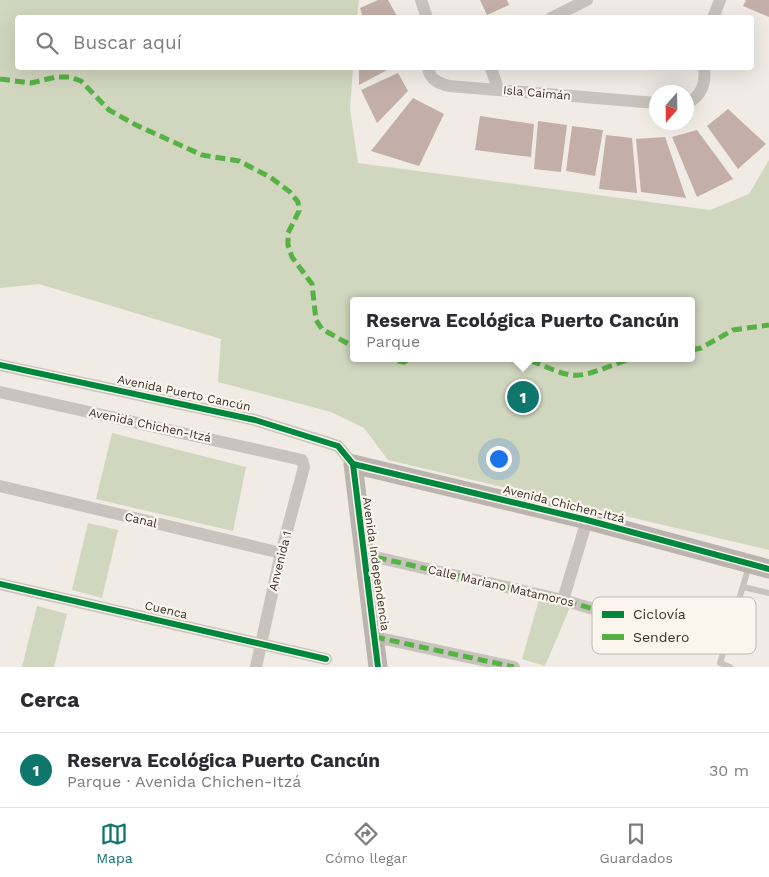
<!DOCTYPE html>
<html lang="es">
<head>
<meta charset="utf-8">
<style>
  :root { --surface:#fff; --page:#f7f7f7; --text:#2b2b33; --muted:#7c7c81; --line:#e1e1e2; --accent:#0f766e }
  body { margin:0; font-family:"Work Sans",sans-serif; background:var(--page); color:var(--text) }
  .compass { position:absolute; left:649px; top:85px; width:45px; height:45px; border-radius:50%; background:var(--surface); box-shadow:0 5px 20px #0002; rotate:200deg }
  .you { position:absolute; left:498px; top:458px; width:18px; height:18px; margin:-12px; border:4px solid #fff; border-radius:50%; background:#1a73e8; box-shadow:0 0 0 8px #1a73e833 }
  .badge { display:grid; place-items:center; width:32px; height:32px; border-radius:50%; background:var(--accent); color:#fff; font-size:16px; font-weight:700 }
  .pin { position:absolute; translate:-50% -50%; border:2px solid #fff; box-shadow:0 1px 5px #0006 }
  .popup { position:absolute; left:350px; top:297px; width:345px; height:65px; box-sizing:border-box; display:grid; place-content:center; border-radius:5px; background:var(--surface); filter:drop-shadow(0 1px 4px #0005); font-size:16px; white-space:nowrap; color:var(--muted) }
  .popup b { font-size:19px; color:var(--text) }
  .popup::after { content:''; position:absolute; left:50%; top:100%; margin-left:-10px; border:10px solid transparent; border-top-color:var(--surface) }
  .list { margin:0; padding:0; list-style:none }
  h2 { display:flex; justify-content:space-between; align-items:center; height:65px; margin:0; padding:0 20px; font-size:21px }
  h2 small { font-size:16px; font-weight:400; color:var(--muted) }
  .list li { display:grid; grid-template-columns:32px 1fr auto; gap:15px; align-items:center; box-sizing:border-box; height:75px; padding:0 20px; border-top:1px solid var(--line) }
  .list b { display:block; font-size:19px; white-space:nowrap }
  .list p { margin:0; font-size:16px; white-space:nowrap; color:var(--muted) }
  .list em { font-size:16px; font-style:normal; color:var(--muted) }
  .icon { flex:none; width:28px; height:28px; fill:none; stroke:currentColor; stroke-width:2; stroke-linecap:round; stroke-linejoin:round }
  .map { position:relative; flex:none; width:769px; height:667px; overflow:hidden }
  .search { position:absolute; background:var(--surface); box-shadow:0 5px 20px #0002; left:15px; right:15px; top:15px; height:55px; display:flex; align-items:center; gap:12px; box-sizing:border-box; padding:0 18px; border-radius:5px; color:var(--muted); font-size:19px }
  .sheet { height:140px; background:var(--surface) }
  nav { display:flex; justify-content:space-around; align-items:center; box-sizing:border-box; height:70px; border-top:1px solid var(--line); background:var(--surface); font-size:14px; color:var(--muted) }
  nav a { display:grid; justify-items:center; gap:2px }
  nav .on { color:var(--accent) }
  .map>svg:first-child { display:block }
  .green { fill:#d1d6bf; fill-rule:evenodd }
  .building { fill:#c3afa7 }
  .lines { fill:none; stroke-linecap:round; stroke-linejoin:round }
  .lane { stroke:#c9c3be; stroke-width:6 }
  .street { stroke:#c9c3be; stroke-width:12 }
  .secondary { stroke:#bab3ae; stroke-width:19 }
  .quiet { stroke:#57b246; stroke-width:5; stroke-dasharray:10 5; stroke-linecap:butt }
  .cycleway-casing { stroke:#fbf5ee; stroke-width:9 }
  .cycleway { stroke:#00873e; stroke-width:6 }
  .labels { text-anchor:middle; stroke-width:4.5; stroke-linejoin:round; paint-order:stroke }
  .street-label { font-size:12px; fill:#3b302b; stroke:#fbf5ee }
  .key { fill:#fbf5ee; stroke:#c1bab4; stroke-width:1 }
  .key-label { font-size:14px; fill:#3b302b }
</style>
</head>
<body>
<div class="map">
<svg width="769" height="667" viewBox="0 0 769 667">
  <rect width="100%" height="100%" fill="#f0ebe5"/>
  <g class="green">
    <path d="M0 0H359L357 17 18 18V68H353L350 109 358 163 710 210 749 194 769 160V550L388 460 364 428 331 412 218 382 221 339 39 284 0 288ZM354 301H692V358H354Z"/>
    <path d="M112 433 246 467 233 531 96 499Z"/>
    <path d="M88 523 118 530 102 598 72 590Z"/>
    <path d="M540 596 570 607 545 666 522 659Z"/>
    <path d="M37 606 67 614 54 667H22Z"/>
  </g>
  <g class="building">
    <path d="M378 0H388L398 18H363L360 8Z"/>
    <path d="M480 0H507L509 5 487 15Z"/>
    <path d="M746 0H769V17L743 6Z"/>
    <path d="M359 68H391L359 85Z"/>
    <path d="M398 73 408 91 377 123 361 90Z"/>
    <path d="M413 98 444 114 419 166 371 151Z"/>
    <path d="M728 109 766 144 738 169 707 126Z"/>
    <path d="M480 116 534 124 531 157 475 150Z"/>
    <path d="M538 121 567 125 561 172 534 169Z"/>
    <path d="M572 126 603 130 595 176 566 171Z"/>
    <path d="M697 130 733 179 697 197 672 137Z"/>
    <path d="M606 135 632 138 637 193 599 189Z"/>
    <path d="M665 137 686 198 641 192 636 139Z"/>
  </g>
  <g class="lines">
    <g class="lane">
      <path d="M743 587 769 593"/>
      <path d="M730 667 720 663 749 566"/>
    </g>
    <g class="street">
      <path d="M421 0 427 18"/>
      <path d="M551 18 587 0"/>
      <path d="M713 18 720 0"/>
      <path d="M428 68C430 79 437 83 449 86L656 103"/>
      <path d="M491 68 498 89"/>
      <path d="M686 103C702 98 706 81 704 68"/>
      <path d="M0 365 255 420 338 446 353 464"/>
      <path d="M0 392 302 460 304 467 281 553 256 667"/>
      <path d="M0 486 281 553"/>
      <path d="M362 554 563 600 725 648"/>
      <path d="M0 584 326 659"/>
      <path d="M563 600 587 520"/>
      <path d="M375 637 514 667"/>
    </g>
    <path class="secondary" d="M378 667 353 464 587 520 769 569"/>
    <g class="quiet">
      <path d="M0 79 31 83 56 77H70L81 81 109 110 136 125 202 155 239 161 270 177 290 192 298 202 299 211 288 233V245L292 257 312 284 316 320 322 329 354 347"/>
      <path d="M692 350 701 348 733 330 769 325"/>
      <path d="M383 358 404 362 411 358"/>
      <path d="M516 358C535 359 552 372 571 375 588 378 616 362 634 358"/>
      <path d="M362 554 563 600 725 648"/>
      <path d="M375 637 514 667"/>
    </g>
    <defs>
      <g id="cycleway">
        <path d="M0 365 255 420 338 446 353 464 378 667"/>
        <path d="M353 464 587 520 769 569"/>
        <path d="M0 584 326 659"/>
      </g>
    </defs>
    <use href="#cycleway" class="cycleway-casing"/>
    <use href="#cycleway" class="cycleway"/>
  </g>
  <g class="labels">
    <g class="street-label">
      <text transform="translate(537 93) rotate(5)" y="4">Isla Caimán</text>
      <text transform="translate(184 393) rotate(12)" y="4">Avenida Puerto Cancún</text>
      <text transform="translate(150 425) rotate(12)" y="4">Avenida Chichen-Itzá</text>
      <text transform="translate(564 504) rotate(14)" y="4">Avenida Chichen-Itzá</text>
      <text transform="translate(141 520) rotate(13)" y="4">Canal</text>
      <text transform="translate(280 561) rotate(-76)" y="4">Anvenida 1</text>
      <text transform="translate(376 564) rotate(82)" y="4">Avenida Independencia</text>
      <text transform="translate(501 586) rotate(13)" y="4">Calle Mariano Matamoros</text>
      <text transform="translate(166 610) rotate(13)" y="4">Cuenca</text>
    </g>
  </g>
  <rect x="592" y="597" width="164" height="57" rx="8" class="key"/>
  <rect x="602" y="611" width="22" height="7" fill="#00873e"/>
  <rect x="602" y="634" width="22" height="6" fill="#57b246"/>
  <g class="key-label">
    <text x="633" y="619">Ciclovía</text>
    <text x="633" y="642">Sendero</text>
  </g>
</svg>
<svg class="compass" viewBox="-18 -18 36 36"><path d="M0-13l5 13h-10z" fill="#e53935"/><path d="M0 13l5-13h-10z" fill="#7c7c81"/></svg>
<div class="you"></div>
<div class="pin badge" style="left:523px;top:397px">1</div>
<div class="popup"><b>Reserva Ecológica Puerto Cancún</b>Parque</div>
<div class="search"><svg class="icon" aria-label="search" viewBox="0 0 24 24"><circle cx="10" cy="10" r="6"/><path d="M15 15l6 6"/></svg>Buscar aquí</div>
</div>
<section class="sheet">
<h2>Cerca<small></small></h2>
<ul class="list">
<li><span class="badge">1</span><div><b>Reserva Ecológica Puerto Cancún</b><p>Parque · Avenida Chichen-Itzá</p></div><em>30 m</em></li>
</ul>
</section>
<nav>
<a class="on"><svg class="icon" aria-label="map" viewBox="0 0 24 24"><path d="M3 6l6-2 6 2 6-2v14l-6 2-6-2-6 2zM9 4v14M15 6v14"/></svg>Mapa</a>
<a><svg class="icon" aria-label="directions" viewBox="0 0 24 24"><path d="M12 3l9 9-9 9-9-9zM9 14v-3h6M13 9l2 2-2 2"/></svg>Cómo llegar</a>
<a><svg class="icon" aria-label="saved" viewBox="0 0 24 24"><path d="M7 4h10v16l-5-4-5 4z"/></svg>Guardados</a>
</nav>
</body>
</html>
